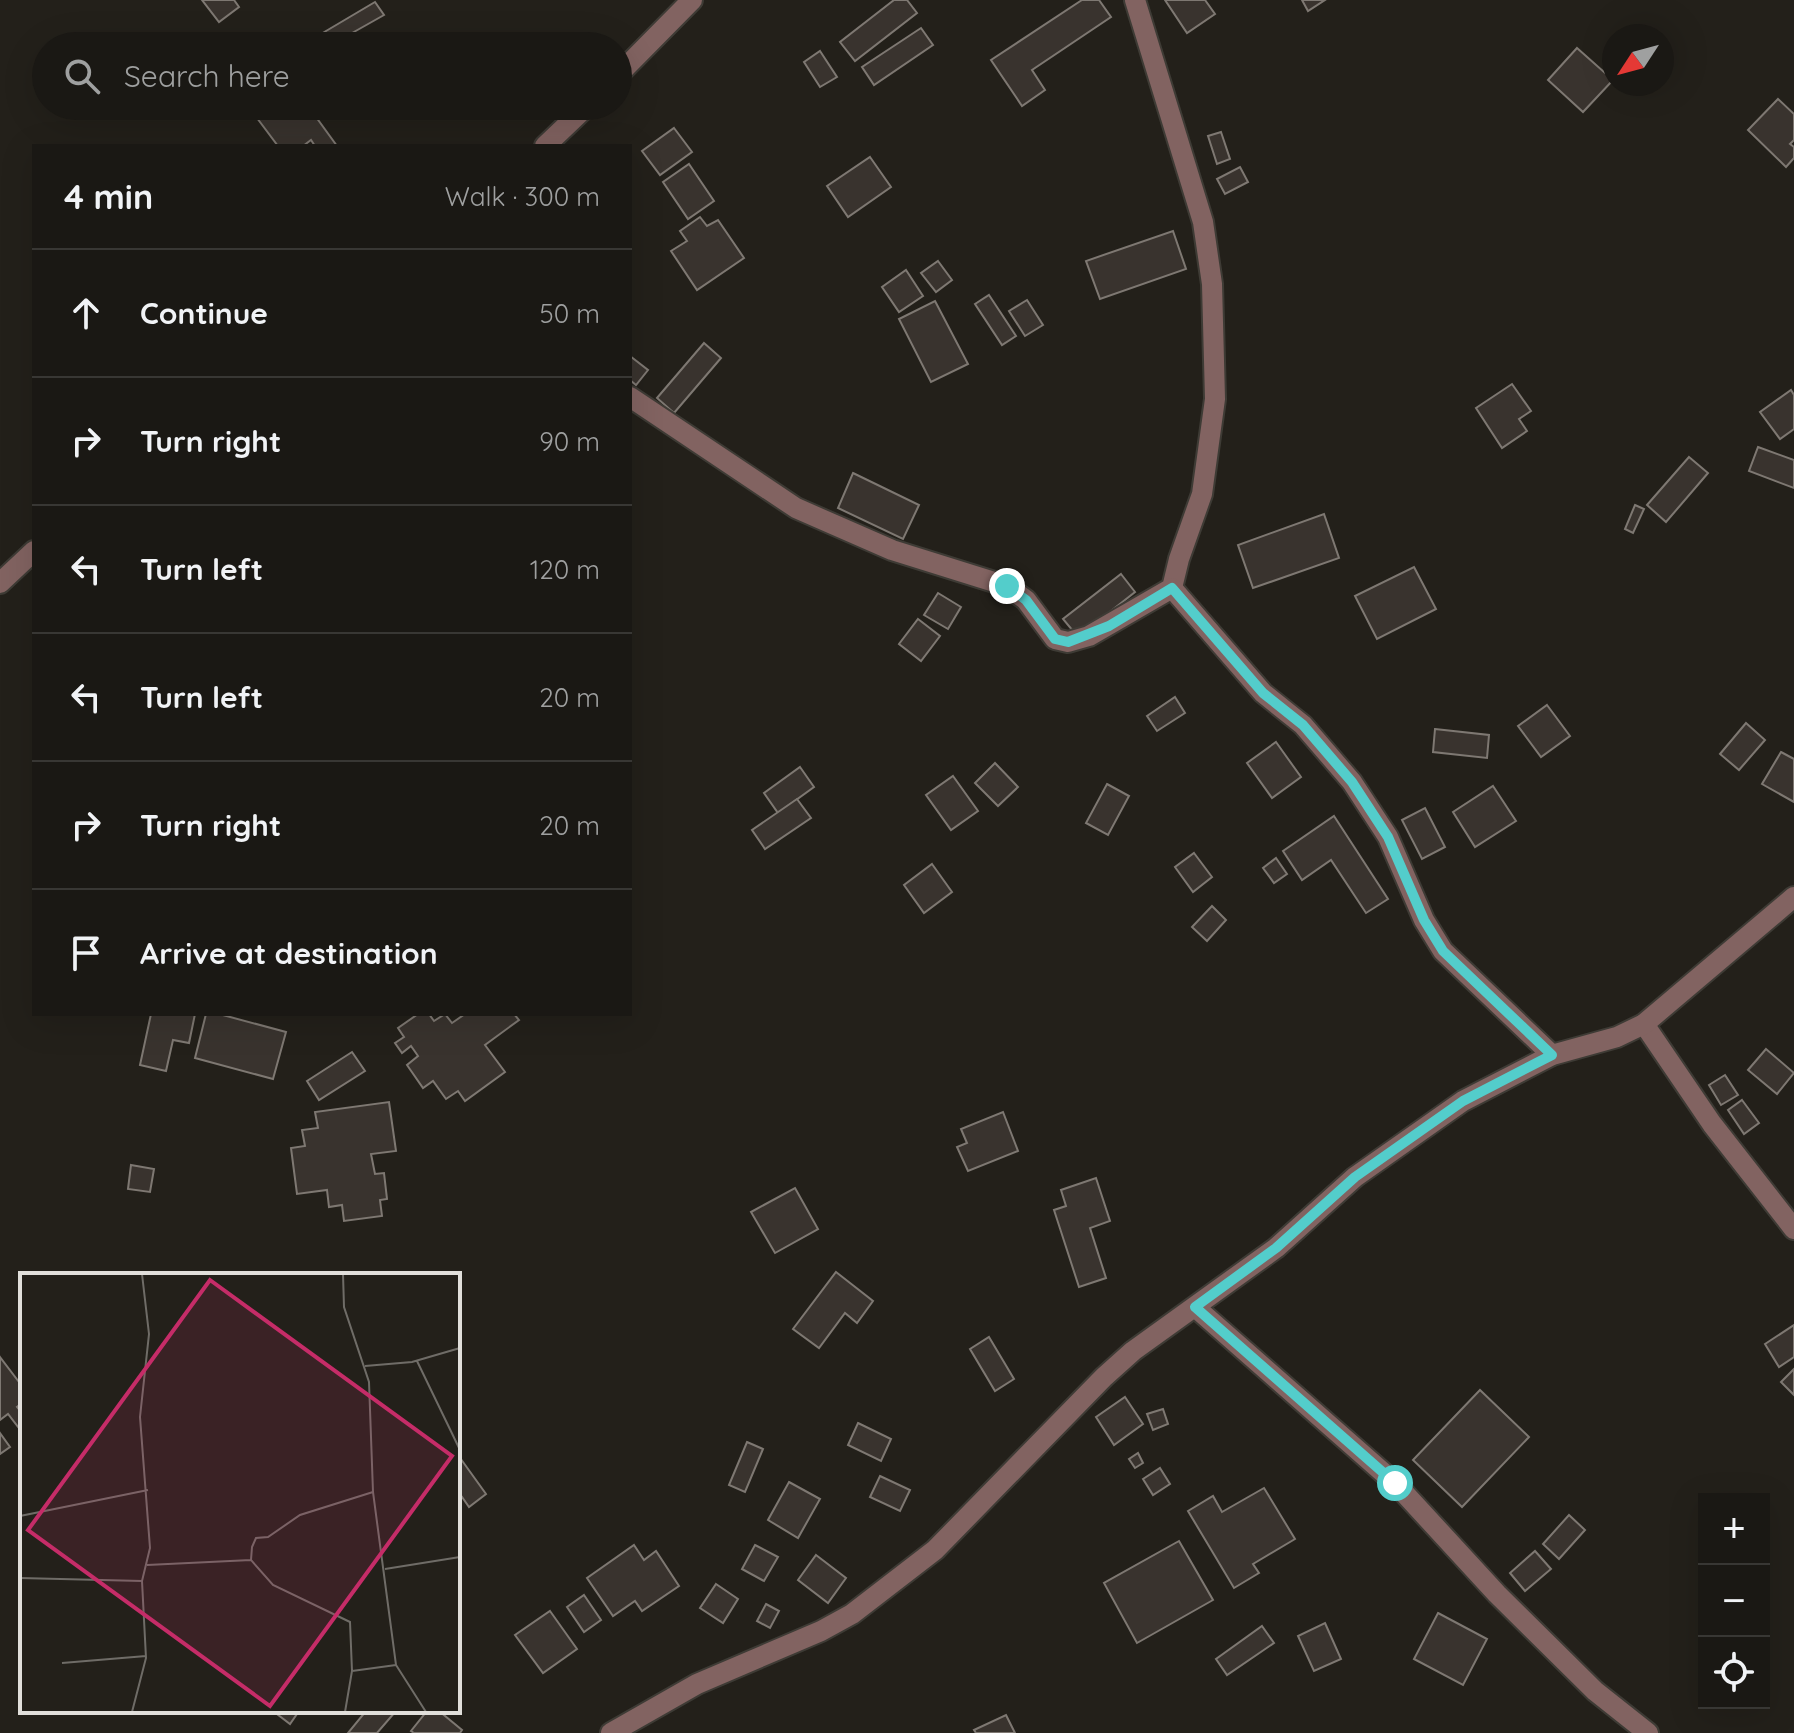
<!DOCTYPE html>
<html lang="en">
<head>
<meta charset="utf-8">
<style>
  :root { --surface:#1a1814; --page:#272522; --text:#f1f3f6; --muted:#9fa0a0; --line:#383734 }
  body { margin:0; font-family:Quicksand,sans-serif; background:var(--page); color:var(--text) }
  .controls { position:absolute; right:24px; bottom:24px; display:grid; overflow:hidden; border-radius:0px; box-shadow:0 8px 32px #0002 }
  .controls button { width:72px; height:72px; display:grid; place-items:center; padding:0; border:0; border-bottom:2px solid var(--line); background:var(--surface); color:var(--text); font:40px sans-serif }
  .compass { position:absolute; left:1602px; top:24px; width:72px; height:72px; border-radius:50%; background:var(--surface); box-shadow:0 8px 32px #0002; rotate:234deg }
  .stop { position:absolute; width:24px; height:24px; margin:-18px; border:6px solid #53cdcb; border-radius:50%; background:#fff }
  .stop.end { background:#53cdcb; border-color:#fff; box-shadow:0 2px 8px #0008 }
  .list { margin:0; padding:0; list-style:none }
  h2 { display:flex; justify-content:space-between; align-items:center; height:104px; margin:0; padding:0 32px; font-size:34px }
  h2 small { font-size:26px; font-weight:400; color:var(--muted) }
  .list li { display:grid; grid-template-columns:52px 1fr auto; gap:24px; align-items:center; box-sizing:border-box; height:128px; padding:0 32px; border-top:2px solid var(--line) }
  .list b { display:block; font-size:30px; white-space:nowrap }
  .list em { font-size:26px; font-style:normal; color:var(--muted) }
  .icon { flex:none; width:44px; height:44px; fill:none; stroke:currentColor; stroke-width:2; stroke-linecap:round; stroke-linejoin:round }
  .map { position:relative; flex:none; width:1794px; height:1733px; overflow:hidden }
  .search { position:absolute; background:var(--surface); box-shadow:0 8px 32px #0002; left:32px; top:32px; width:600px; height:88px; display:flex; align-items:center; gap:20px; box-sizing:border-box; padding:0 28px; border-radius:44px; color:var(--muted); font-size:30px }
  .panel { position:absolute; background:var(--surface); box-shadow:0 8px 32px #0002; left:32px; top:144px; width:600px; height:872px; border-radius:0px }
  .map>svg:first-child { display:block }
  .building { fill:#39332e; stroke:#7e7872; stroke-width:2 }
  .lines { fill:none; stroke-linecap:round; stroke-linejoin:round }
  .minor-casing { stroke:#3e3b35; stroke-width:24 }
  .minor { stroke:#826361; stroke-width:20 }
  .route { stroke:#53cdcb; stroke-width:10 }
  .inset-road { fill:none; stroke:#6f6c67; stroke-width:2 }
  .view { fill:#c52c68; fill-opacity:0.15; stroke:#c52c68; stroke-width:4 }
  .inset-edge { fill:none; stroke:#e1dfdb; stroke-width:4 }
</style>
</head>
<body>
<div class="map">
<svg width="1794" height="1733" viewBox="0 0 1794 1733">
  <rect width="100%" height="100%" fill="#23201a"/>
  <g class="building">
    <path d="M202 0H234L239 7 219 22Z"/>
    <path d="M894 0H907L917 13 855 61 840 42Z"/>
    <path d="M1082 0H1099L1111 17 1032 70 1045 90 1022 106 991 60Z"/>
    <path d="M1165 0H1205L1215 14 1187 33Z"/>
    <path d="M1302 0H1325L1308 11Z"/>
    <path d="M375 2 384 15 329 46 321 34Z"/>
    <path d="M921 28 933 45 874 85 862 67Z"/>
    <path d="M1577 48 1613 80 1583 112 1548 80Z"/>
    <path d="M820 51 837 77 820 87 804 62Z"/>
    <path d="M1778 99 1794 114V140L1790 144 1794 147V158L1786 167 1748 130Z"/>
    <path d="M274 106H308L337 146H315L311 140 303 146H278L257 118Z"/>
    <path d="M674 128 692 152 660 175 642 151Z"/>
    <path d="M1221 132 1230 159 1217 164 1208 136Z"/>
    <path d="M870 157 891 187 848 217 827 186Z"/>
    <path d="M689 164 714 201 688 219 663 182Z"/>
    <path d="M1240 167 1248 182 1225 194 1217 179Z"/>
    <path d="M700 217 707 226 718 220 744 258 697 290 671 251 687 241 680 231Z"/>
    <path d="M1173 231 1186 269 1100 299 1086 261Z"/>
    <path d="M938 261 952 280 936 292 921 273Z"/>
    <path d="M906 270 923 296 899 312 882 287Z"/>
    <path d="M989 295 1016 336 1002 345 975 304Z"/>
    <path d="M1027 300 1043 325 1025 336 1009 311Z"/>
    <path d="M935 301 968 364 931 382 899 319Z"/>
    <path d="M704 343 721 358 674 413 657 398Z"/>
    <path d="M630 356 648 370 636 385 630 380Z"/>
    <path d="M1512 384 1531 411 1519 419 1527 431 1502 448 1476 408Z"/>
    <path d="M1791 390 1794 395V429L1780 439 1760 412Z"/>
    <path d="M1758 447 1794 460V488L1749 471Z"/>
    <path d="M1689 457 1708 473 1666 522 1647 505Z"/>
    <path d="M853 473 919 505 903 539 838 508Z"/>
    <path d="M1635 505 1644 509 1633 533 1625 529Z"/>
    <path d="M1324 514 1339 558 1253 588 1238 545Z"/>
    <path d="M1414 567 1436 609 1377 639 1355 596Z"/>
    <path d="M1121 574 1135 592 1078 637 1063 619Z"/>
    <path d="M938 593 961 607 948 629 924 615Z"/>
    <path d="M918 619 940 636 921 661 899 644Z"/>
    <path d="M1175 697 1185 713 1157 731 1147 716Z"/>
    <path d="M1547 705 1570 736 1541 757 1518 726Z"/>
    <path d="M1746 723 1765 740 1739 770 1720 754Z"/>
    <path d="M1435 729 1489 735 1487 758 1433 752Z"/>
    <path d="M1276 742 1301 777 1272 798 1247 763Z"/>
    <path d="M1781 752 1794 759V802L1762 784Z"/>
    <path d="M995 763 1018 787 998 806 975 783Z"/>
    <path d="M800 767 814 787 778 813 764 793Z"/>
    <path d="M953 776 978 811 951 830 926 795Z"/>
    <path d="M1107 784 1129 796 1108 835 1086 823Z"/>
    <path d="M1493 786 1516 821 1475 847 1453 812Z"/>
    <path d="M797 799 811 818 765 849 752 830Z"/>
    <path d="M1425 808 1445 847 1422 859 1402 820Z"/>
    <path d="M1334 816 1388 899 1366 913 1331 860 1302 880 1283 851Z"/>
    <path d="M1194 853 1212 877 1193 892 1175 867Z"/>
    <path d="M1276 858 1287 874 1274 883 1263 868Z"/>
    <path d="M932 864 952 892 924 913 904 885Z"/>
    <path d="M1212 906 1226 920 1207 941 1192 927Z"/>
    <path d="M151 1014H195L189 1043 173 1040 166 1071 140 1065Z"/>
    <path d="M206 1014H219L286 1032 273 1079 195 1058Z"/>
    <path d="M418 1014H429L434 1021 445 1014 452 1023 465 1014H514L519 1020 485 1045 505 1072 465 1101 458 1091 446 1099 433 1081 423 1088 407 1065 418 1056 411 1046 402 1053 395 1043 404 1037 398 1028Z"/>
    <path d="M1766 1049 1794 1073 1777 1094 1748 1070Z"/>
    <path d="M352 1052 365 1071 319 1100 307 1081Z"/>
    <path d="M1725 1075 1738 1095 1721 1105 1709 1085Z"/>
    <path d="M1742 1100 1759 1123 1744 1134 1728 1110Z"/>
    <path d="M389 1102 396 1151 371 1154 375 1174 384 1173 387 1199 380 1200 382 1216 344 1221 342 1205 329 1207 327 1190 297 1194 291 1148 305 1146 302 1130 318 1128 315 1112Z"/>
    <path d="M1003 1112 1018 1151 968 1171 957 1147 967 1143 961 1129Z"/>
    <path d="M131 1165 154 1169 150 1192 128 1189Z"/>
    <path d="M1096 1178 1110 1221 1090 1228 1106 1278 1079 1287 1054 1210 1066 1206 1061 1190Z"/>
    <path d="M795 1188 818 1229 775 1253 751 1212Z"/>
    <path d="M836 1272 873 1301 857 1323 845 1313 819 1348 793 1329Z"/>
    <path d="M1794 1325V1357L1779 1367 1765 1344Z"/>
    <path d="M989 1337 1014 1379 995 1391 970 1349Z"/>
    <path d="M0 1357 22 1386V1403L17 1407 22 1413V1432L8 1414 0 1420Z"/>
    <path d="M1794 1369V1395L1781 1382Z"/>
    <path d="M1480 1390 1529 1437 1462 1507 1413 1460Z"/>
    <path d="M1125 1397 1143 1424 1114 1445 1096 1417Z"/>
    <path d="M1163 1409 1168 1424 1153 1430 1147 1414Z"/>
    <path d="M858 1423 891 1439 881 1461 848 1445Z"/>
    <path d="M0 1433 10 1447 0 1454Z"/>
    <path d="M747 1442 763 1449 745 1492 729 1485Z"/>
    <path d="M1138 1453 1143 1463 1135 1468 1129 1459Z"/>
    <path d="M458 1455 486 1494 469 1507 462 1497 458 1500Z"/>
    <path d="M1160 1468 1170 1484 1153 1495 1143 1479Z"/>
    <path d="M880 1476 910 1490 900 1511 870 1497Z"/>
    <path d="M789 1482 820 1499 798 1538 768 1520Z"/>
    <path d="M1264 1488 1295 1539 1253 1564 1259 1573 1234 1588 1188 1511 1213 1496 1222 1512Z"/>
    <path d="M1569 1515 1585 1530 1559 1559 1543 1544Z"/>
    <path d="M1179 1541 1213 1600 1137 1643 1104 1583Z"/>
    <path d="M634 1545 644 1560 656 1551 679 1586 642 1611 635 1601 613 1616 587 1578Z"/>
    <path d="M755 1545 778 1557 764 1581 742 1569Z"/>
    <path d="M1535 1551 1551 1569 1525 1591 1510 1573Z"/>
    <path d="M816 1555 846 1578 828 1603 798 1580Z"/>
    <path d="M716 1584 738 1599 723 1623 700 1608Z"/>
    <path d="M584 1595 601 1620 584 1632 567 1607Z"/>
    <path d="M766 1604 779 1611 770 1628 757 1621Z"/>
    <path d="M550 1611 577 1649 543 1673 515 1635Z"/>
    <path d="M1438 1613 1487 1639 1463 1685 1414 1659Z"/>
    <path d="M1325 1623 1341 1659 1314 1671 1298 1636Z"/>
    <path d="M1262 1626 1274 1643 1227 1675 1216 1659Z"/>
    <path d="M273 1711H299L290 1724Z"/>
    <path d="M366 1711H396L377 1733H348Z"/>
    <path d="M427 1711H439L462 1730 460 1733H414L411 1731Z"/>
    <path d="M1006 1715 1015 1733H976L974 1730Z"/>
  </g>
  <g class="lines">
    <defs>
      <g id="minor">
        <path d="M618 75 692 0"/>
        <path d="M545 146 587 106"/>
        <path d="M630 397 796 508 892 550 1007 586 1026 600 1055 639 1068 642 1089 636 1172 588 1179 559 1202 494 1215 399 1212 284 1203 222 1135 0"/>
        <path d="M0 583 34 551"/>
        <path d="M1172 588 1263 693 1303 725 1352 782 1388 837 1424 920 1443 951 1552 1055"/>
        <path d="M1644 1024 1712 1124 1794 1229"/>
        <path d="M1195 1307 1395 1483 1497 1594 1595 1691 1648 1733"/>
        <path d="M611 1733 697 1684 821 1631 852 1614 935 1550 1104 1377 1133 1351 1276 1248 1355 1177 1463 1101 1552 1055 1617 1037 1644 1024 1794 897"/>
      </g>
    </defs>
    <use href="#minor" class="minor-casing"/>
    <use href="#minor" class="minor"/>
  </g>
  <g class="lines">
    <path class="route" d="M1007 586 1026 600 1055 639 1068 642 1109 626 1172 588 1263 693 1303 725 1352 782 1388 837 1424 920 1443 951 1552 1055 1463 1101 1355 1177 1276 1248 1195 1307 1395 1483"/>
  </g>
  <g transform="translate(20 1273)">
    <rect width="440" height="440" fill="#23201a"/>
    <path class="inset-road" d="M323 1 324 34 349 109 353 219 376 392 406 439M397 88 440 177M345 93 392 89 440 75M0 243 128 217M127 292 231 287M365 296 440 284M0 305 122 308M42 390 126 383M332 398 376 392M112 439 126 385 122 308 130 275 120 144 129 61 122 1M325 439 332 398 330 349 253 312 231 287 232 274 236 265 248 264 280 242 353 219"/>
    <path class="view" d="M190 7 432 183 250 433 8 257Z"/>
    <rect width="440" height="440" class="inset-edge"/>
  </g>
</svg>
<div class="controls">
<button>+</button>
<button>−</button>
<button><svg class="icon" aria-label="locate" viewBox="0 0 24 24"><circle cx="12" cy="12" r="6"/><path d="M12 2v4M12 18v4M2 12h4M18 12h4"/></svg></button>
</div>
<svg class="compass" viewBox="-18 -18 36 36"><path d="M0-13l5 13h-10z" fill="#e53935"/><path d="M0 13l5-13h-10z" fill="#9fa0a0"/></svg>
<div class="stop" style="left:1395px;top:1483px"></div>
<div class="stop end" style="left:1007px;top:586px"></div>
<div class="search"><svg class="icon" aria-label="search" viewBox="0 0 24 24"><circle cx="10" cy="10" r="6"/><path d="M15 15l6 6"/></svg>Search here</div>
<section class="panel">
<h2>4 min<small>Walk · 300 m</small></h2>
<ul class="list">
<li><svg class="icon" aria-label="ahead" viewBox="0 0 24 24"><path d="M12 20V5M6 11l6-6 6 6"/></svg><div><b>Continue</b></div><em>50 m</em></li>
<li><svg class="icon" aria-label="right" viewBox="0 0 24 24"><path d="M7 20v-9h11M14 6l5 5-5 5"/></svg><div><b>Turn right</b></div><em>90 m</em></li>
<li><svg class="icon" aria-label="left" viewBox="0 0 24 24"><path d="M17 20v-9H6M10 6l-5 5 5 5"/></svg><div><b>Turn left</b></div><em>120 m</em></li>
<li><svg class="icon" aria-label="left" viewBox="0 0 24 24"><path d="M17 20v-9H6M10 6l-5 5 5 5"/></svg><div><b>Turn left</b></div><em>20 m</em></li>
<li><svg class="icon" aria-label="right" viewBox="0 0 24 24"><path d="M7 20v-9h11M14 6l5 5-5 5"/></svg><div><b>Turn right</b></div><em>20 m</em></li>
<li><svg class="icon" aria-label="arrive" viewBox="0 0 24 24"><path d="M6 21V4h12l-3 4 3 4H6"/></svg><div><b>Arrive at destination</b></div></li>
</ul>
</section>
</div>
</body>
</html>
